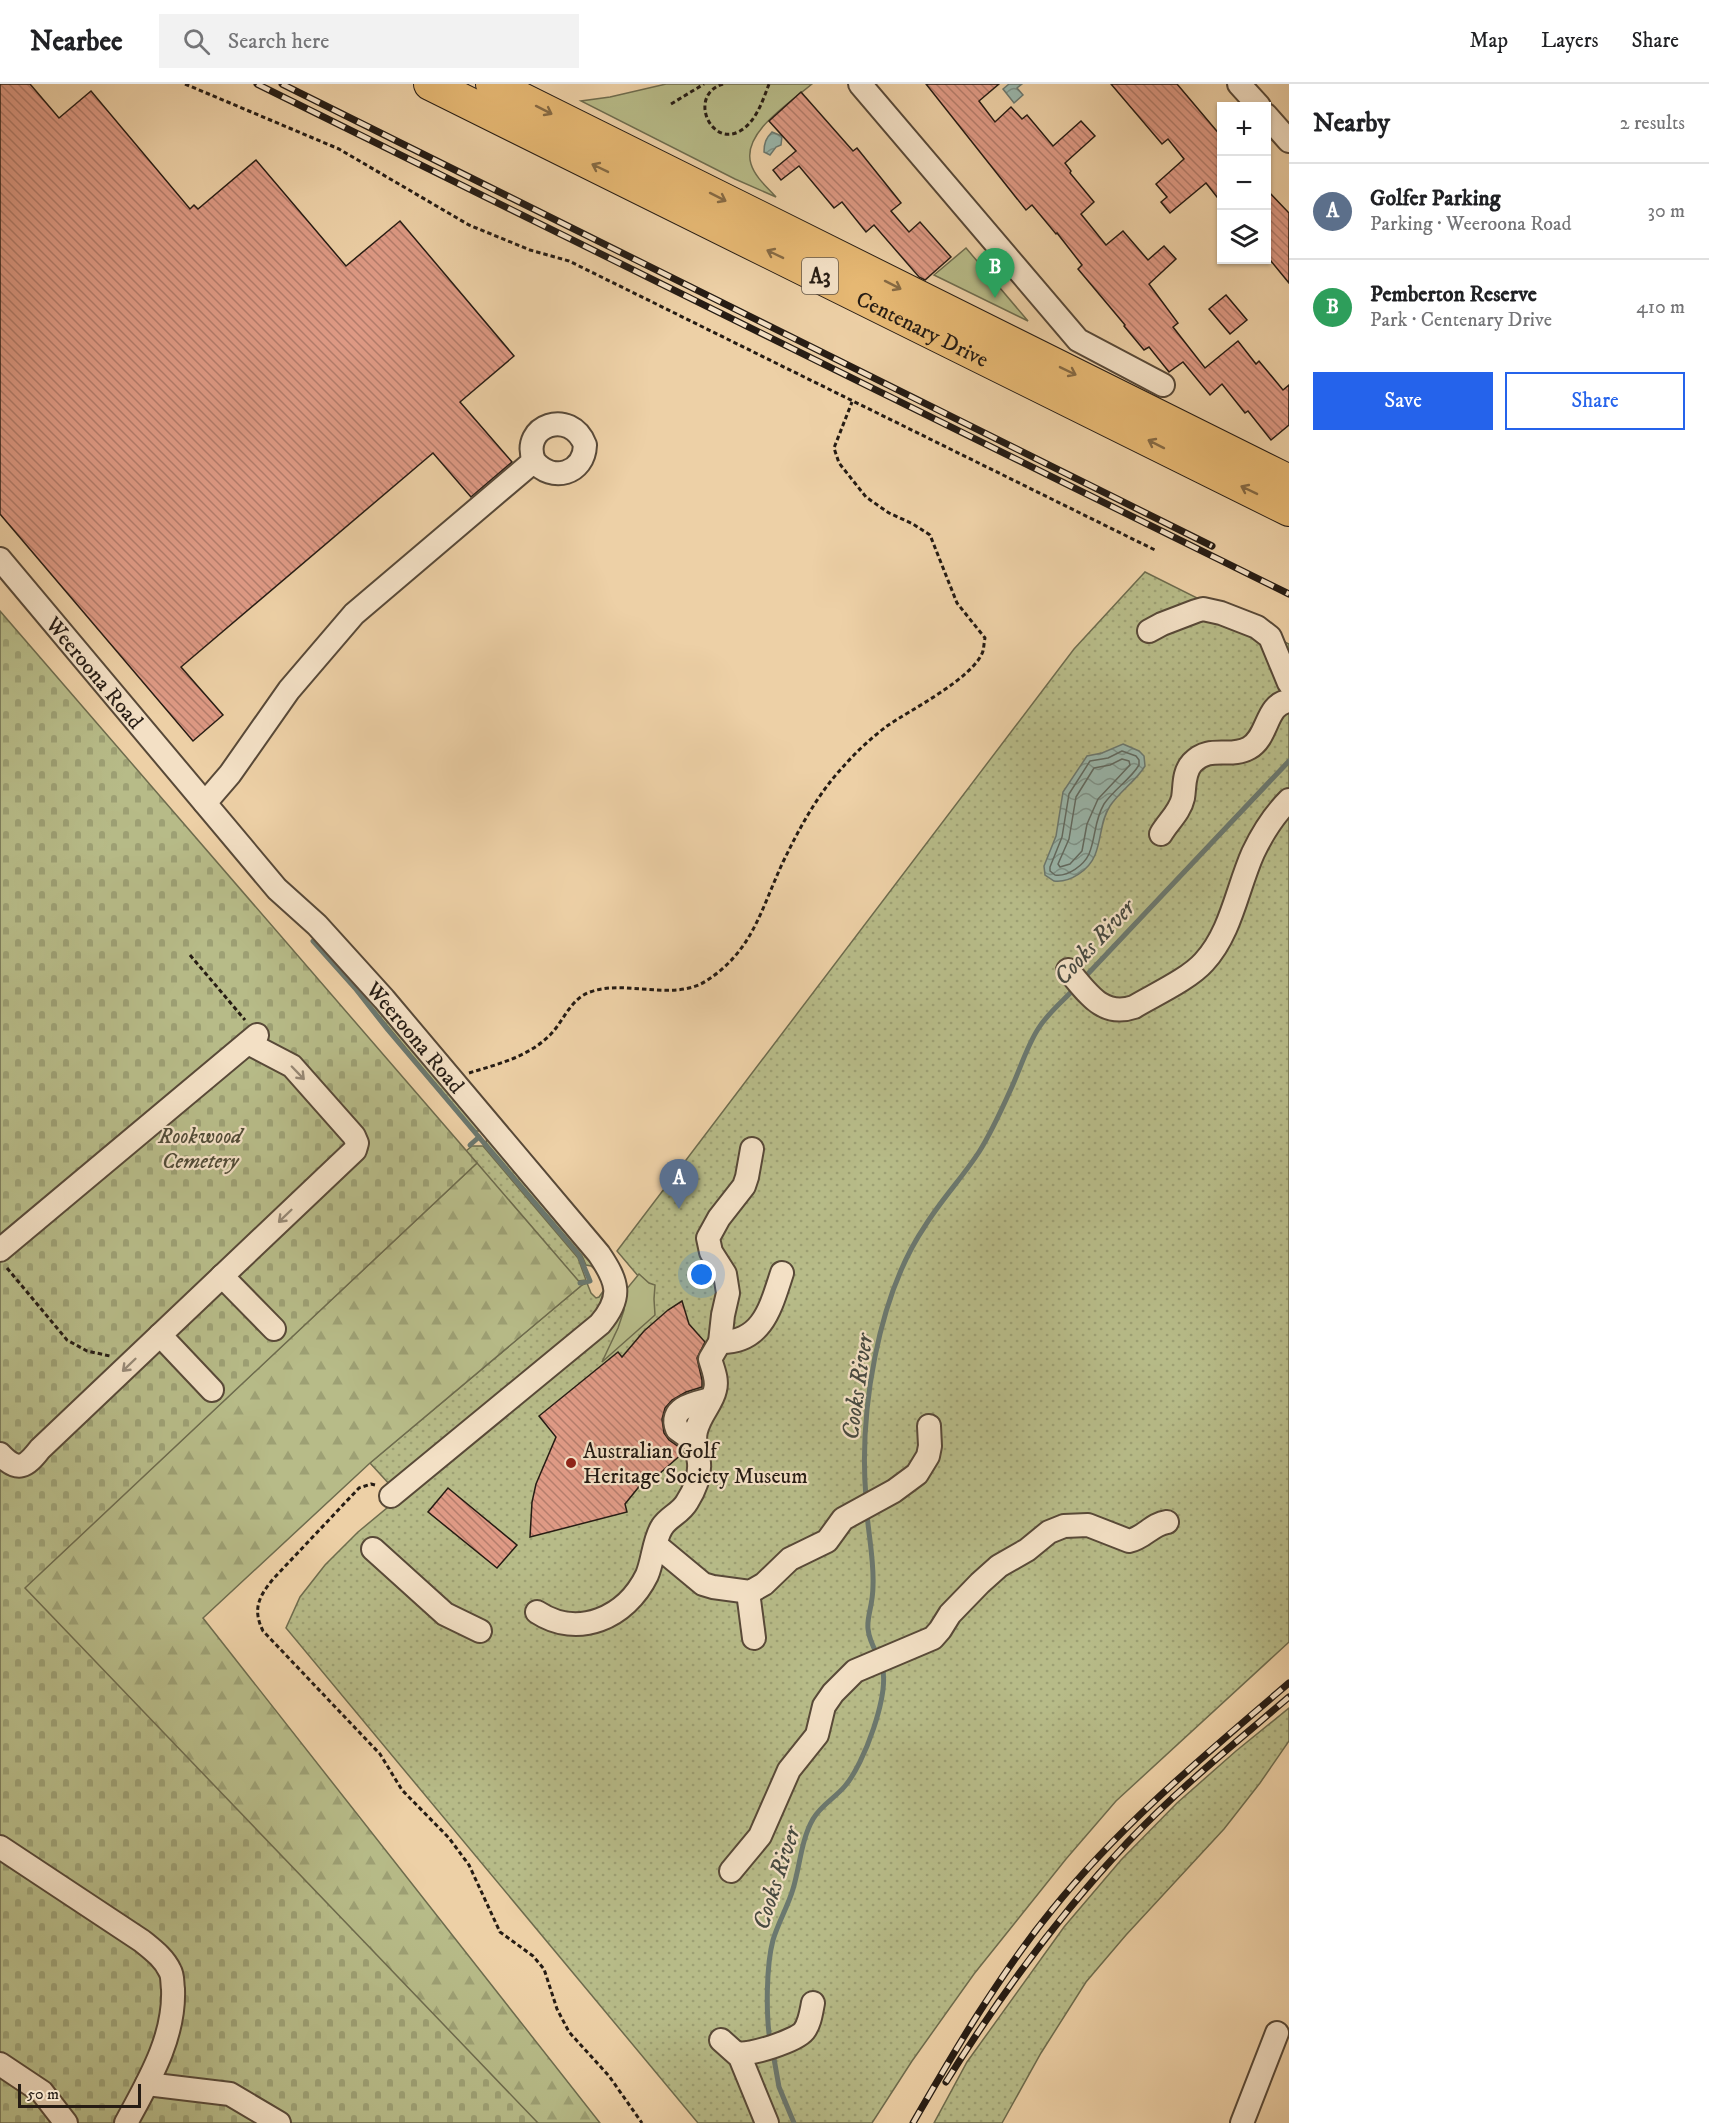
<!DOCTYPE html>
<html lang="en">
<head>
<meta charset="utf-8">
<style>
  :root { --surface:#fff; --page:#f2f2f2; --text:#202124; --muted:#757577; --line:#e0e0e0; --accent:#2563eb }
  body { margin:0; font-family:"IM FELL DW Pica",serif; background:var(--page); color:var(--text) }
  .controls { position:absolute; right:18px; top:18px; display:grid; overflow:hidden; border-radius:0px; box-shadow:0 2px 4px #0004 }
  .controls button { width:54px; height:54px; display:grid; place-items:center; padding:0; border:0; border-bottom:2px solid var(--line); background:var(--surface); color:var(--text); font:30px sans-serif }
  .scale { position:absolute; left:18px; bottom:15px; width:123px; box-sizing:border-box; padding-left:6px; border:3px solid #261c14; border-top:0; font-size:16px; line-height:21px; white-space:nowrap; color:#261c14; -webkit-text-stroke:4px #f3e0c5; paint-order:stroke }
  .you { position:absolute; left:702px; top:1191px; width:21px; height:21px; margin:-15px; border:4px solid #fff; border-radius:50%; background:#1a73e8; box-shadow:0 0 0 9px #1a73e833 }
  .badge { display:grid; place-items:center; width:39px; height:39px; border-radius:50%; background:var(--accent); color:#fff; font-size:20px; font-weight:700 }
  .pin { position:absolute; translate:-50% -50px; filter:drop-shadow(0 2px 3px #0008) }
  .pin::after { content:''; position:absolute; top:32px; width:21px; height:18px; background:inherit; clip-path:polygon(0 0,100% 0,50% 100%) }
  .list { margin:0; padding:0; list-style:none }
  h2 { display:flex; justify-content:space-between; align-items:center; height:78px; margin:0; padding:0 24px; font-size:26px }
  h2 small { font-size:20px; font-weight:400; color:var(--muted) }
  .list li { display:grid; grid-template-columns:39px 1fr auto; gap:18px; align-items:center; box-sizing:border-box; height:96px; padding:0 24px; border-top:2px solid var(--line) }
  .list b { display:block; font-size:22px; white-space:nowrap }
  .list p { margin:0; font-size:20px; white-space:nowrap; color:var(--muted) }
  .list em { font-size:20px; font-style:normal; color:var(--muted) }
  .actions { display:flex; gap:12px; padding:18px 24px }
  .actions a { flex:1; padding:14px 0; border:2px solid var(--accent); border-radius:0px; text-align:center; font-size:21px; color:var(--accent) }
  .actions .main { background:var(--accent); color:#fff }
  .icon { flex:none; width:33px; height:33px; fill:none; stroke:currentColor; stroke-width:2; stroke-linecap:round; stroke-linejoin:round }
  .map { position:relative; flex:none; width:1289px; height:2039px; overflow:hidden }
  header { display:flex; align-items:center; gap:36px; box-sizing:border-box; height:84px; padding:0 30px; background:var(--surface); border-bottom:2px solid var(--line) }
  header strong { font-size:28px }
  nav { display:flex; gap:33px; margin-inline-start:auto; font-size:21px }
  .search { width:420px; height:54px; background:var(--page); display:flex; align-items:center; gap:15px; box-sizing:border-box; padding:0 21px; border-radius:0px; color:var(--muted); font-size:22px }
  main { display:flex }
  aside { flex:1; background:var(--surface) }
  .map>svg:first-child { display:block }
  .grass { fill:url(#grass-dots); stroke:#6e6c4e; stroke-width:1.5 }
  .forest { fill:url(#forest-firs); stroke:#6e6c4e; stroke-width:1.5 }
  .cemetery { fill:url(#cemetery-stones); stroke:#6e6c4e; stroke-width:1.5 }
  .green { fill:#b7bb88; stroke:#6e6c4e; stroke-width:1.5 }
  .water { fill:url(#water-waves); stroke:#6b786f; stroke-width:1.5 }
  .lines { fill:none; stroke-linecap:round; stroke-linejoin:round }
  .shore { stroke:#606960; stroke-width:1.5 }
  .stream { stroke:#6b786f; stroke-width:5 }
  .building { fill:url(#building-back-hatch); stroke:#261c14; stroke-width:1.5 }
  .minor-casing { stroke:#584938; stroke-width:26 }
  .highway-casing { stroke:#261c14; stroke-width:34 }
  .path { stroke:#261c14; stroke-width:3; stroke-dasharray:4.5 3; stroke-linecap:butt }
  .minor { stroke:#f3e0c5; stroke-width:22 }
  .highway { stroke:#e6b873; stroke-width:32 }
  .rail-casing { stroke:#261c14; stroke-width:7 }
  .rail { stroke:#f3e0c5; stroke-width:4.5; stroke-dasharray:14; stroke-linecap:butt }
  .oneway { stroke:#866a44 }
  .oneway2 { stroke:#978875 }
  .poi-dot { fill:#8f2418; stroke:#f3e0c5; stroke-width:2 }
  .labels { text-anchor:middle; stroke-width:4.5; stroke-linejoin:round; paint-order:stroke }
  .shield { fill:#f3e0c5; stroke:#645749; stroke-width:1.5 }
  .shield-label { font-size:21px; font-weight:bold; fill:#261c14 }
  .street-label { font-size:22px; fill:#261c14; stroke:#f3e0c5 }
  .park-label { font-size:22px; font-style:italic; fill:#524c37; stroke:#f3e0c5 }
  .poi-label { font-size:22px; fill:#261c14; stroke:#f3e0c5; text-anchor:start }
  .water-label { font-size:24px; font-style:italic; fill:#484a41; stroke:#f3e0c5 }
</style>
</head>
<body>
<header>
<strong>Nearbee</strong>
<div class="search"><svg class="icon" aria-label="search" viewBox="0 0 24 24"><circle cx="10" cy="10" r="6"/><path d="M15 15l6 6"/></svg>Search here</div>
<nav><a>Map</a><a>Layers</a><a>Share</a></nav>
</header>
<main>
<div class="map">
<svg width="1289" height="2039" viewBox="0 0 1289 2039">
  <defs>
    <pattern id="grass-dots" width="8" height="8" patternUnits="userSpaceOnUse" patternTransform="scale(1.5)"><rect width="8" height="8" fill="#b7bb88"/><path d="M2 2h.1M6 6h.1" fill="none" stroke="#9da074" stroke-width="1.8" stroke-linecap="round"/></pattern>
    <pattern id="forest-firs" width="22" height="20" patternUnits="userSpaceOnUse" patternTransform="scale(1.5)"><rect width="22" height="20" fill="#b7bb88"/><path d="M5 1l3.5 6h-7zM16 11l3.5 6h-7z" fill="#9da074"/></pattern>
    <pattern id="cemetery-stones" width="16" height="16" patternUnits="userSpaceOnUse" patternTransform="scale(1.5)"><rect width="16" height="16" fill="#b7bb88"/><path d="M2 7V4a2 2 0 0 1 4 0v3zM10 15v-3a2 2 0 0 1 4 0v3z" fill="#9da074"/></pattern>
    <pattern id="water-waves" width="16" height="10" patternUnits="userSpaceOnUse" patternTransform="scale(1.5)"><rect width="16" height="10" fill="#99b6ab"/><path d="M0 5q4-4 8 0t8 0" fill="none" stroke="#7d938a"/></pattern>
    <pattern id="building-back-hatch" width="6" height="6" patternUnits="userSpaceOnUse" patternTransform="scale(1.5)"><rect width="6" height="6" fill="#df9a85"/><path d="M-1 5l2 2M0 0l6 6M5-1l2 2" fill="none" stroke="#b57d6c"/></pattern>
  </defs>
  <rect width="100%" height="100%" fill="#edd0a6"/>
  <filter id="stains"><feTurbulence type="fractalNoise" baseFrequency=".00333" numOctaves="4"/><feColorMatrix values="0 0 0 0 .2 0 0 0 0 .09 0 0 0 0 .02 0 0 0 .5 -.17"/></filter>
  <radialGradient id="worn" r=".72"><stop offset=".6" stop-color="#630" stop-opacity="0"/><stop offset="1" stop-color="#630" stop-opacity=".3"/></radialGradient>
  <g class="grass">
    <path d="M1145 488 1289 560V1558L1116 1717 1066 1775 974 1890 912 1977 872 2039H698L286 1544 300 1513 325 1481 358 1448 650 1206 617 1167 1074 565Z"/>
    <path d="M334 871 588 1169 603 1193 591 1182 586 1181 582 1172 486 1059 487 1053 483 1047H475L331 874Z"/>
    <path d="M472 1062H483L578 1174 586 1196 578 1197 466 1067Z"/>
    <path d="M587 1199 591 1209 596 1214 599 1213 604 1206 598 1227 391 1402 370 1379 582 1201Z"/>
    <path d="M1289 1624V1657L1260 1699 1224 1745 1126 1851 1086 1898 1041 1969 1002 2039H934L967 1978 1064 1843 1121 1776 1177 1719 1236 1667Z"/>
  </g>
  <path class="forest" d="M477 1079 582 1201 370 1379 203 1534 600 2039H377L24 1504Z"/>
  <path class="cemetery" d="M0 527 477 1079 25 1504 538 2039H0Z"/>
  <g class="green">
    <path d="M666 0H812C791 18 741 49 751 80 755 93 767 103 776 113L735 95 581 17 610 13Z"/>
    <path d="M966 164 1028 237 934 191Z"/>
    <path d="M639 1190 649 1199 655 1201 654 1215 655 1231 602 1278 618 1244 624 1226 625 1207Z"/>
  </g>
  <g class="water">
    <path d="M1009 0H1022L1017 4 1023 11 1014 19 1003 5Z"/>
    <path d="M772 48 782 52 781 61 776 63 770 71 764 68C764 59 766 54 772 48Z"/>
    <path d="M1123 660 1139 667 1144 672 1145 682C1136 697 1120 707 1110 722 1100 737 1102 754 1095 771 1089 786 1070 799 1054 797L1045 791 1044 782 1056 752 1063 708 1087 672 1102 669Z"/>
  </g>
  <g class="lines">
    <g class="shore">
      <path d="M1122 667 1136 672 1139 676V681C1130 696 1114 705 1104 720 1094 737 1096 753 1089 770 1084 781 1068 793 1055 791L1050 787V783L1062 753 1069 710 1090 677 1108 674Z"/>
      <path d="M1122 675 1129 677 1130 681 1098 715 1087 740 1082 767 1070 780 1060 783 1058 780 1069 755 1076 713 1094 684 1110 681Z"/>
    </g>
    <g class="stream">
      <path d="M313 857 355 904 388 946 579 1171 590 1197 580 1199"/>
      <path d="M1083 895 1289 677"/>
      <path d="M470 1061 479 1053"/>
      <path d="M866 1414C859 1330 877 1213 925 1142 941 1116 962 1094 979 1068 991 1049 1001 1027 1010 1007 1020 986 1026 964 1038 945 1047 930 1063 917 1075 904"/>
      <path d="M867 1430C869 1453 874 1478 873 1501 873 1533 859 1537 877 1570"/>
      <path d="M770 1957C766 1931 766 1882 773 1856 778 1839 788 1822 793 1805 800 1782 801 1756 813 1735 821 1721 835 1714 845 1702 864 1680 890 1610 882 1582"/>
      <path d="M773 1969 779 2003 794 2039"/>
    </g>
  </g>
  <g class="building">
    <path d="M0 0H30L59 34 91 7 190 125 194 121 198 125 256 76 346 182 400 137 514 272 460 318 512 378 471 413 433 369 181 583 223 631 193 657 0 430Z"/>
    <path d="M926 0H999L979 17 995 38 1011 23 1022 35 1027 31 1053 62 1081 37 1095 52 1065 79 1071 87 1070 89 1094 118 1081 130 1106 161 1123 147 1148 176 1164 162 1176 175 1149 200 1178 239 1173 243 1205 284 1238 257 1256 280 1259 277 1283 306 1289 301V341L1271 356 1248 327 1245 329 1222 300 1210 311 1183 278 1169 288 1149 263 1144 266 1124 242 1125 241 1078 185 1082 181 1057 149 1056 150 1032 121 1026 126Z"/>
    <path d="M1111 0H1177L1221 52V118L1206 99 1170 129 1161 118 1167 113 1156 100 1184 75 1168 55 1162 60Z"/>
    <path d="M801 8 853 67 857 64 901 119 891 127 909 148 920 138 951 173 925 196 919 193 874 141 866 148 842 118 834 124 799 82 781 96 773 86 796 67 769 37Z"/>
    <path d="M1266 105 1289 129V199L1266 171Z"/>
    <path d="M1226 211 1247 236 1230 250 1209 225Z"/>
    <path d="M682 1217 689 1240 705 1258 697 1274 702 1296V1303L686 1308 672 1316 665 1324 662 1335 664 1349 669 1356 683 1366V1369L651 1397 646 1394 625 1420 627 1428 530 1453 532 1418 536 1400 556 1353 539 1332 618 1268 622 1273 644 1247 668 1226Z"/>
    <path d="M448 1404 517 1461 497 1484 428 1428Z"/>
  </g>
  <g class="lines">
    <defs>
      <g id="minor">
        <path d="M860 0 1078 256 1163 301"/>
        <path d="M1239 0 1259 22"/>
        <path d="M1266 31 1289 57"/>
        <path id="s1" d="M0 475 277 805 317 841 384 915 599 1170C618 1198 623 1213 600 1240L391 1412"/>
        <path d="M1149 547 1162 540 1196 527 1203 525 1221 529 1257 543 1270 553 1289 599"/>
        <path d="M205 719 230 690 289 606 354 530 534 377C520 341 571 324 585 361 584 390 552 399 534 377"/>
        <path d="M1161 750C1168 738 1180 728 1183 714 1185 703 1183 689 1192 679 1210 660 1230 675 1249 664 1269 653 1265 620 1289 617"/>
        <path d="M1068 886C1087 908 1102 934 1134 923 1154 911 1189 895 1204 878 1231 849 1237 805 1253 769 1262 750 1274 731 1289 716"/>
        <path d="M0 1166 257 951"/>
        <path d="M222 1192 274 1245"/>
        <path d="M160 1251 212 1306"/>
        <path d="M720 1258C763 1259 771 1222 782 1189"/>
        <path d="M695 1358 677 1345C668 1323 696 1319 711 1315"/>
        <path d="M0 1370C18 1389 26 1383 40 1365L355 1066 357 1059 354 1052 292 982 248 959"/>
        <path d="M656 1461 703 1500 713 1503 750 1508 764 1500 790 1475 827 1457 843 1435 894 1407 917 1390 928 1372 930 1362 929 1342"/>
        <path d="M373 1465 445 1530 480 1547"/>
        <path d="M748 1508 754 1554"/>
        <path d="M537 1528C578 1555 626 1534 647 1491 653 1477 654 1455 662 1443 668 1433 681 1429 687 1418 694 1407 700 1392 699 1379 698 1368 693 1358 696 1347 700 1330 712 1320 715 1306 718 1296 713 1285 710 1275L720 1258 723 1231 728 1209 725 1190 711 1168 708 1154 719 1134 744 1102 747 1093 752 1065"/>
        <path d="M0 1763 142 1857C153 1866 164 1874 170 1887 173 1892 172 1899 173 1905 175 1954 148 1998 126 2039"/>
        <path d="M731 1787 760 1752 789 1686 817 1651 824 1622 833 1609 855 1587 933 1554 940 1546 950 1530 980 1499 999 1482 1027 1466 1049 1448 1064 1442 1088 1441 1129 1457C1144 1454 1152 1440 1167 1438"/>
        <path d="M721 1956 740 1973 767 2039"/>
        <path d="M737 1969C749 1972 796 1957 804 1947 810 1939 811 1929 813 1919"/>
        <path d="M0 1980 42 2008 66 2039"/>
        <path d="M147 2000 230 2010 279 2039"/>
        <path d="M1242 2039 1277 1949"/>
      </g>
      <g id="highway">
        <path id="s2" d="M430 0 1289 426"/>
        <path d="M492 0 1289 397"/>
      </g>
    </defs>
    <use href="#minor" class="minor-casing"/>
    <use href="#highway" class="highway-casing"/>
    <g class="path">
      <path d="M185 0 339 65 469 141 530 166 569 177 1155 466"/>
      <path d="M723 0C687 11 711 64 740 47 756 38 763 16 769 0"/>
      <path d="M671 20 704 0"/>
      <path d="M190 871 245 936"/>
      <path d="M469 989C498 980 528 973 550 951 564 937 570 915 590 908 626 895 673 918 706 897 753 867 761 825 783 778 799 745 816 713 841 685 854 670 871 654 887 642 910 626 974 594 983 567 984 563 984 558 985 554L957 519 930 451 913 440 889 429 866 413 839 379 834 364 852 318"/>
      <path d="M7 1184 67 1256 87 1267 110 1272"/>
      <path d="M375 1401 371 1400 359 1404 274 1494C259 1512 252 1525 263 1547L380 1670 402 1706 449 1754 469 1781 500 1848 533 1872 544 1885 557 1925 569 1948 609 1992 642 2039"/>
    </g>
    <use href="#minor" class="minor"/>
    <use href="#highway" class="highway"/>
    <defs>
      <g id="rail">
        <path d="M257 0 1289 510"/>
        <path d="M282 0 1212 462"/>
        <path d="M946 1998C999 1913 1058 1832 1127 1759 1177 1706 1234 1660 1289 1613"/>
        <path d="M913 2039C955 1966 999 1891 1052 1826 1121 1740 1206 1670 1289 1599"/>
      </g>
    </defs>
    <use href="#rail" class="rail-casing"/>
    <use href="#rail" class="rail"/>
  </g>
  <defs><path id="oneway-shaft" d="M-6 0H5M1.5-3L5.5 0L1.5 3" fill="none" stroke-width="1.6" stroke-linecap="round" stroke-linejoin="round" transform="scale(1.5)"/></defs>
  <g class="oneway">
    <use href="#oneway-shaft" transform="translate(544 26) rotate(27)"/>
    <use href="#oneway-shaft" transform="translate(600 84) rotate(-154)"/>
    <use href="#oneway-shaft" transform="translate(718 113) rotate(27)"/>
    <use href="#oneway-shaft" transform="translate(775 170) rotate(-154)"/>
    <use href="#oneway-shaft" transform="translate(893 201) rotate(27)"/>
    <use href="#oneway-shaft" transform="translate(1068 287) rotate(26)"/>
    <use href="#oneway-shaft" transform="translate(1156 360) rotate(-153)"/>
    <use href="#oneway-shaft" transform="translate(1249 406) rotate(-154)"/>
  </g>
  <g class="oneway2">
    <use href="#oneway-shaft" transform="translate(298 989) rotate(46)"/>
    <use href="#oneway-shaft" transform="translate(285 1132) rotate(136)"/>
    <use href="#oneway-shaft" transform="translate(129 1281) rotate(136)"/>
  </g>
  <circle class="poi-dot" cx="571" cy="1379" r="6"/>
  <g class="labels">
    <rect class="shield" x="802" y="174" width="36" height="36" rx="4.5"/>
    <g class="shield-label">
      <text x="820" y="199">A3</text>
    </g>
    <g class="street-label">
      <text dy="8" stroke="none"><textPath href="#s2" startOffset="550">Centenary Drive</textPath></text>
      <text dy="8" stroke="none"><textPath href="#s1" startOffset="148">Weeroona Road</textPath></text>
      <text dy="8" stroke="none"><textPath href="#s1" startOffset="634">Weeroona Road</textPath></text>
    </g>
    <g class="park-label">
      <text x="200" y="1059">Rookwood<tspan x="200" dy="25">Cemetery</tspan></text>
    </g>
    <g class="poi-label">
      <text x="583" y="1374">Australian Golf<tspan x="583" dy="25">Heritage Society Museum</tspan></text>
    </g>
    <g class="water-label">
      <text transform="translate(1094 858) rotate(-47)" y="8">Cooks River</text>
      <text transform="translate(857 1303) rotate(-82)" y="8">Cooks River</text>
      <text transform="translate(776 1794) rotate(-72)" y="8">Cooks River</text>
    </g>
  </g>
  <rect width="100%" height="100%" filter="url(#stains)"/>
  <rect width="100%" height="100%" fill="url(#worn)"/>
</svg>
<div class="controls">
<button>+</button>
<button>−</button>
<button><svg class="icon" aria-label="layers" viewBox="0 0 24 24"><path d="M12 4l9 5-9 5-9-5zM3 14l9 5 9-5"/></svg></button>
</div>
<div class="scale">50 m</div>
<div class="you"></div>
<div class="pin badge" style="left:679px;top:1125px;background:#5c6f8a">A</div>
<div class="pin badge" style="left:995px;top:214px;background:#2e9e5b">B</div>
</div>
<aside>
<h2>Nearby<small>2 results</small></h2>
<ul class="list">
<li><span class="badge" style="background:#5c6f8a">A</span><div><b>Golfer Parking</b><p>Parking · Weeroona Road</p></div><em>30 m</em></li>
<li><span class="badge" style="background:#2e9e5b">B</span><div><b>Pemberton Reserve</b><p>Park · Centenary Drive</p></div><em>410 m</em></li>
</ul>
<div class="actions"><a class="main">Save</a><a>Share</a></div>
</aside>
</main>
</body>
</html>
